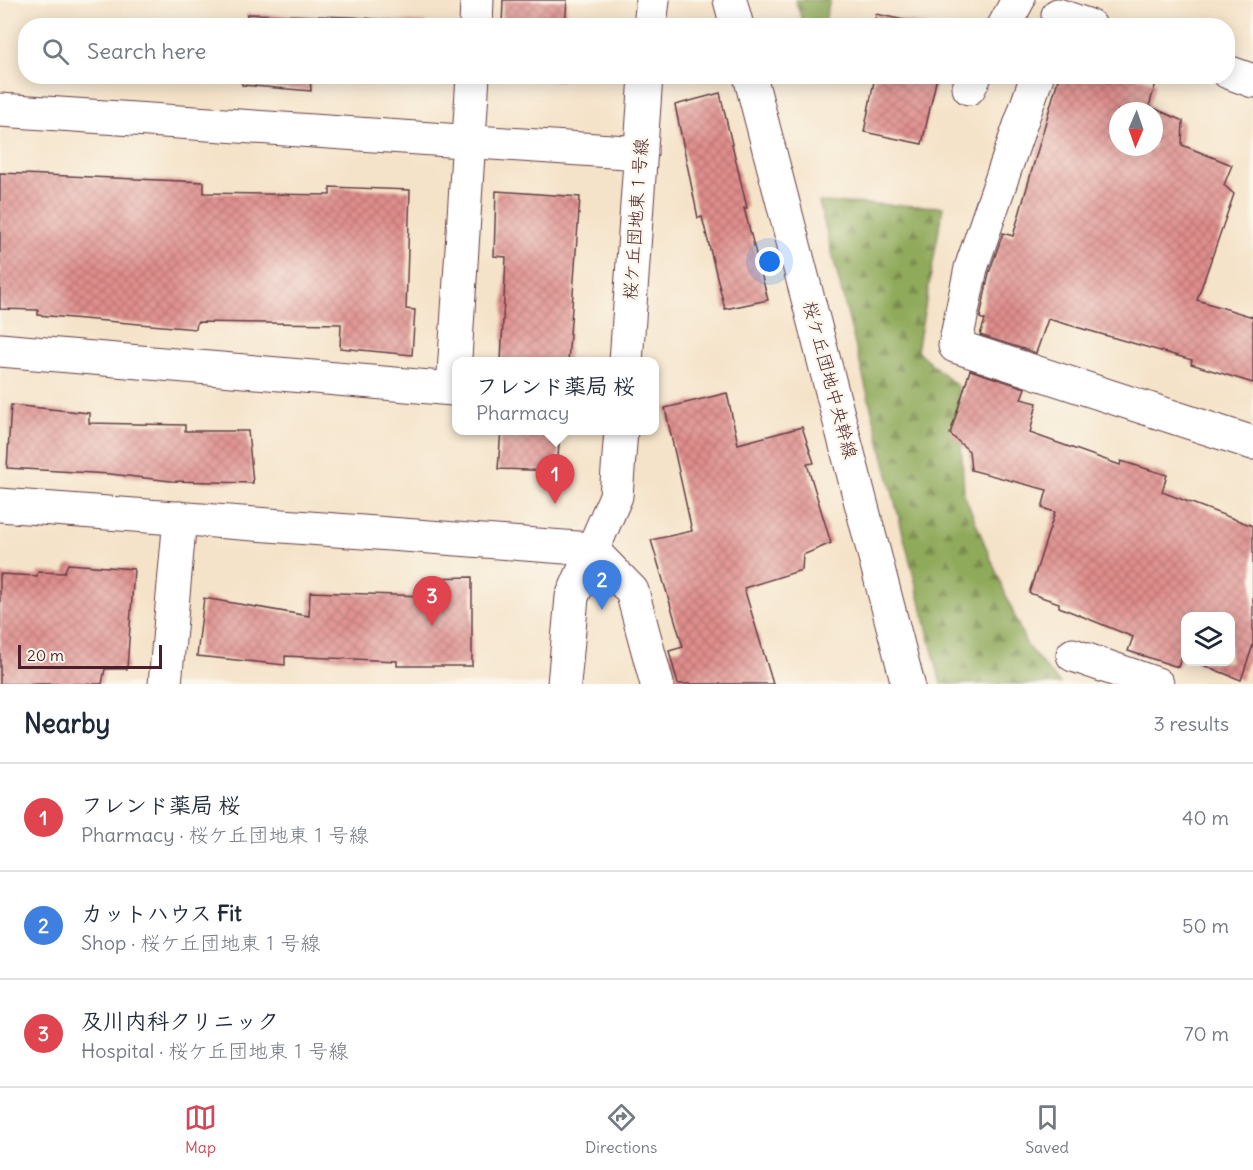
<!DOCTYPE html>
<html lang="en">
<head>
<meta charset="utf-8">
<style>
  :root { --surface:#fff; --page:#f6f6f7; --text:#1f2937; --muted:#747a83; --line:#e0e1e3; --accent:#d1495b }
  body { margin:0; font-family:Delius,"Klee One",sans-serif; background:var(--page); color:var(--text) }
  .controls { position:absolute; right:18px; bottom:18px; display:grid; overflow:hidden; border-radius:12px; box-shadow:0 3px 15px #0003 }
  .controls button { width:54px; height:54px; display:grid; place-items:center; padding:0; border:0; border-bottom:2px solid var(--line); background:var(--surface); color:var(--text); font:30px sans-serif }
  .compass { position:absolute; left:1109px; top:102px; width:54px; height:54px; border-radius:50%; background:var(--surface); box-shadow:0 3px 15px #0003; rotate:182deg }
  .scale { position:absolute; left:18px; bottom:15px; width:144px; box-sizing:border-box; padding-left:6px; border:3px solid #4a1f2b; border-top:0; font-size:16px; line-height:21px; white-space:nowrap; color:#4a1f2b; -webkit-text-stroke:4px #fbf7ec; paint-order:stroke }
  .you { position:absolute; left:770px; top:262px; width:21px; height:21px; margin:-15px; border:4px solid #fff; border-radius:50%; background:#1a73e8; box-shadow:0 0 0 9px #1a73e833 }
  .badge { display:grid; place-items:center; width:39px; height:39px; border-radius:50%; background:var(--accent); color:#fff; font-size:20px; font-weight:700 }
  .pin { position:absolute; translate:-50% -50px; filter:drop-shadow(0 2px 3px #0008) }
  .pin::after { content:''; position:absolute; top:32px; width:21px; height:18px; background:inherit; clip-path:polygon(0 0,100% 0,50% 100%) }
  .popup { position:absolute; left:452px; top:357px; width:207px; height:78px; box-sizing:border-box; display:grid; place-content:center; border-radius:12px; background:var(--surface); filter:drop-shadow(0 2px 4px #0005); font-size:20px; white-space:nowrap; color:var(--muted) }
  .popup b { font-size:22px; color:var(--text) }
  .popup::after { content:''; position:absolute; left:50%; top:100%; margin-left:-12px; border:12px solid transparent; border-top-color:var(--surface) }
  .list { margin:0; padding:0; list-style:none }
  h2 { display:flex; justify-content:space-between; align-items:center; height:78px; margin:0; padding:0 24px; font-size:26px }
  h2 small { font-size:20px; font-weight:400; color:var(--muted) }
  .list li { display:grid; grid-template-columns:39px 1fr auto; gap:18px; align-items:center; box-sizing:border-box; height:108px; padding:0 24px; border-top:2px solid var(--line) }
  .list b { display:block; font-size:22px; white-space:nowrap }
  .list p { margin:0; font-size:20px; white-space:nowrap; color:var(--muted) }
  .list em { font-size:20px; font-style:normal; color:var(--muted) }
  .icon { flex:none; width:33px; height:33px; fill:none; stroke:currentColor; stroke-width:2; stroke-linecap:round; stroke-linejoin:round }
  .map { position:relative; flex:none; width:1253px; height:684px; overflow:hidden }
  .search { position:absolute; background:var(--surface); box-shadow:0 3px 15px #0003; left:18px; right:18px; top:18px; height:66px; display:flex; align-items:center; gap:15px; box-sizing:border-box; padding:0 21px; border-radius:24px; color:var(--muted); font-size:22px }
  .sheet { height:402px; background:var(--surface) }
  nav { display:flex; justify-content:space-around; align-items:center; box-sizing:border-box; height:84px; border-top:2px solid var(--line); background:var(--surface); font-size:16px; color:var(--muted) }
  nav a { display:grid; justify-items:center; gap:3px }
  nav .on { color:var(--accent) }
  .map>svg:first-child { display:block }
  .forest { fill:url(#forest-firs); stroke:#6d6443; stroke-width:1.5 }
  .building { fill:url(#building-cross-hatch); fill-rule:evenodd }
  .lines { fill:none; stroke-linecap:round; stroke-linejoin:round }
  .minor-casing { stroke:#643c43; stroke-width:35 }
  .tertiary-casing { stroke:#643c43; stroke-width:35 }
  .minor { stroke:#fff; stroke-width:33 }
  .tertiary { stroke:#fff; stroke-width:33 }
  .labels { text-anchor:middle; stroke-width:5; stroke-linejoin:round; paint-order:stroke }
  .street-label { font-size:18px; fill:#4a1f2b; stroke:#fbf7ec }
</style>
</head>
<body>
<div class="map">
<svg width="1253" height="684" viewBox="0 0 1253 684">
  <defs>
    <pattern id="forest-firs" width="22" height="20" patternUnits="userSpaceOnUse" patternTransform="scale(1.5)"><rect width="22" height="20" fill="#90aa5b"/><path d="M5 1l3.5 6h-7zM16 11l3.5 6h-7z" fill="#788a4b"/></pattern>
    <pattern id="building-cross-hatch" width="8" height="8" patternUnits="userSpaceOnUse" patternTransform="scale(1.5)"><rect width="8" height="8" fill="#df8e8c"/><path d="M0 0l8 8M0 8l8-8" fill="none" stroke="#b77373"/></pattern>
  </defs>
  <rect width="100%" height="100%" fill="#fbf7ec"/>
  <filter id="ink" filterUnits="userSpaceOnUse"><feTurbulence type="fractalNoise" baseFrequency=".0167" numOctaves="2"/><feDisplacementMap in="SourceGraphic" scale="12" xChannelSelector="R" yChannelSelector="G"/><feConvolveMatrix kernelMatrix="1 2 1 2 8 2 1 2 1" color-interpolation-filters="sRGB"/></filter>
  <filter id="wash" filterUnits="userSpaceOnUse"><feTurbulence type="fractalNoise" baseFrequency=".008" numOctaves="4" result="noise"/><feDisplacementMap in="SourceGraphic" scale="24" xChannelSelector="R" yChannelSelector="G"/><feGaussianBlur stdDeviation="1.35" result="paint"/><feColorMatrix in="noise" values="0 0 0 0 0 0 0 0 0 0 0 0 0 0 0 0 0 1.4 0 .05"/><feComposite in="paint" operator="in"/></filter>
  <g filter="url(#wash)">
    <rect width="100%" height="100%" fill="#f5e3c9"/>
    <g class="forest">
      <path d="M795 0H830L824 25H804Z"/>
      <path d="M819 202 943 207 917 351 958 387 964 494 1027 646 1060 684H941Z"/>
    </g>
    <g id="blocks">
      <g class="building">
        <path d="M503 0H567L565 26H502Z"/>
        <path d="M247 14 351 17 427 23 426 26H246Z"/>
        <path d="M876 14 931 26H874Z"/>
        <path d="M243 76H423L422 84 310 77 311 91 242 85Z"/>
        <path d="M499 76H562V81Z"/>
        <path d="M875 76H952V80L937 77 922 144 864 132Z"/>
        <path d="M1059 76H1136L1156 83 1149 106 1183 121 1182 145 1232 165 1224 185 1234 194 1197 300 1253 317V383L1191 364 1192 360 1048 319 1036 353 980 335 985 320 980 318 989 273 1003 233 1013 236ZM1118 111H1154V147H1118Z"/>
        <path d="M720 93 747 208H744L768 300 725 309 702 217 698 218 675 105Z"/>
        <path d="M0 173 204 182V193L330 195V187L410 190 406 309 415 310 412 355 340 348 341 324 197 322 196 329 38 315V310L0 309Z"/>
        <path d="M496 191 580 197 568 362H501L506 257 494 256Z"/>
        <path d="M970 370 1025 388 1021 399 1037 403 1030 433 1120 465 1121 461 1167 475 1162 492 1253 526V645L1241 680 1195 662H1230V616H1185V658L1182 656 1178 667 1128 651 1133 637 1059 607V603L1029 593 1055 512 1042 508 1047 490 971 470 969 451 950 434Z"/>
        <path d="M727 393 738 444 802 427 814 463 807 464 831 543 803 555 802 570 744 588 773 684H678L669 651 683 647 651 540 692 531 665 408Z"/>
        <path d="M11 405 89 413V423L185 425V431H248L253 483 171 481 110 474 7 468Z"/>
        <path d="M501 430H560L557 471 498 469Z"/>
        <path d="M68 564 134 569 127 669H105L102 684H0V574L37 576 38 572 64 573Z"/>
        <path d="M472 577V666H397V661L285 656V665L197 656 204 598 309 616 310 592 425 596 424 578Z"/>
      </g>
    </g>
  </g>
  <g filter="url(#ink)">
    <use href="#blocks" fill-opacity="0" stroke="#643c43" stroke-width="1.5"/>
    <g class="lines">
      <defs>
        <g id="minor">
          <path d="M1058 15 1090 26"/>
          <path d="M476 26 477 0"/>
          <path d="M650 26 653 0"/>
          <path d="M1004 26 1018 0"/>
          <path d="M1228 72 1253 81"/>
          <path d="M1037 76 971 268 955 346 1253 443"/>
          <path d="M969 88 975 76"/>
          <path d="M0 110 641 153"/>
          <path d="M0 350 453 389 473 76"/>
          <path d="M626 362 646 76"/>
          <path d="M0 505 591 549 632 591 657 684"/>
          <path d="M1073 655 1157 684"/>
          <path d="M165 684 180 518"/>
          <path d="M564 684 572 597 616 496 621 430"/>
        </g>
        <g id="tertiary">
          <path d="M730 0 737 26"/>
          <path d="M750 76 908 684"/>
        </g>
      </defs>
      <use href="#minor" class="minor-casing"/>
      <use href="#tertiary" class="tertiary-casing"/>
      <use href="#minor" class="minor"/>
      <use href="#tertiary" class="tertiary"/>
    </g>
  </g>
  <g class="labels">
    <g class="street-label">
      <text transform="translate(636 219) rotate(-86)" y="6">桜ケ丘団地東１号線</text>
      <text transform="translate(830 380) rotate(75)" y="6">桜ケ丘団地中央幹線</text>
    </g>
  </g>
</svg>
<div class="controls">
<button><svg class="icon" aria-label="layers" viewBox="0 0 24 24"><path d="M12 4l9 5-9 5-9-5zM3 14l9 5 9-5"/></svg></button>
</div>
<svg class="compass" viewBox="-18 -18 36 36"><path d="M0-13l5 13h-10z" fill="#e53935"/><path d="M0 13l5-13h-10z" fill="#747a83"/></svg>
<div class="scale">20 m</div>
<div class="you"></div>
<div class="pin badge" style="left:555px;top:504px;background:#e0444e">1</div>
<div class="popup"><b>フレンド薬局 桜</b>Pharmacy</div>
<div class="pin badge" style="left:602px;top:610px;background:#3f7fe0">2</div>
<div class="pin badge" style="left:432px;top:626px;background:#e0444e">3</div>
<div class="search"><svg class="icon" aria-label="search" viewBox="0 0 24 24"><circle cx="10" cy="10" r="6"/><path d="M15 15l6 6"/></svg>Search here</div>
</div>
<section class="sheet">
<h2>Nearby<small>3 results</small></h2>
<ul class="list">
<li><span class="badge" style="background:#e0444e">1</span><div><b>フレンド薬局 桜</b><p>Pharmacy · 桜ケ丘団地東１号線</p></div><em>40 m</em></li>
<li><span class="badge" style="background:#3f7fe0">2</span><div><b>カットハウス Fit</b><p>Shop · 桜ケ丘団地東１号線</p></div><em>50 m</em></li>
<li><span class="badge" style="background:#e0444e">3</span><div><b>及川内科クリニック</b><p>Hospital · 桜ケ丘団地東１号線</p></div><em>70 m</em></li>
</ul>
</section>
<nav>
<a class="on"><svg class="icon" aria-label="map" viewBox="0 0 24 24"><path d="M3 6l6-2 6 2 6-2v14l-6 2-6-2-6 2zM9 4v14M15 6v14"/></svg>Map</a>
<a><svg class="icon" aria-label="directions" viewBox="0 0 24 24"><path d="M12 3l9 9-9 9-9-9zM9 14v-3h6M13 9l2 2-2 2"/></svg>Directions</a>
<a><svg class="icon" aria-label="saved" viewBox="0 0 24 24"><path d="M7 4h10v16l-5-4-5 4z"/></svg>Saved</a>
</nav>
</body>
</html>
